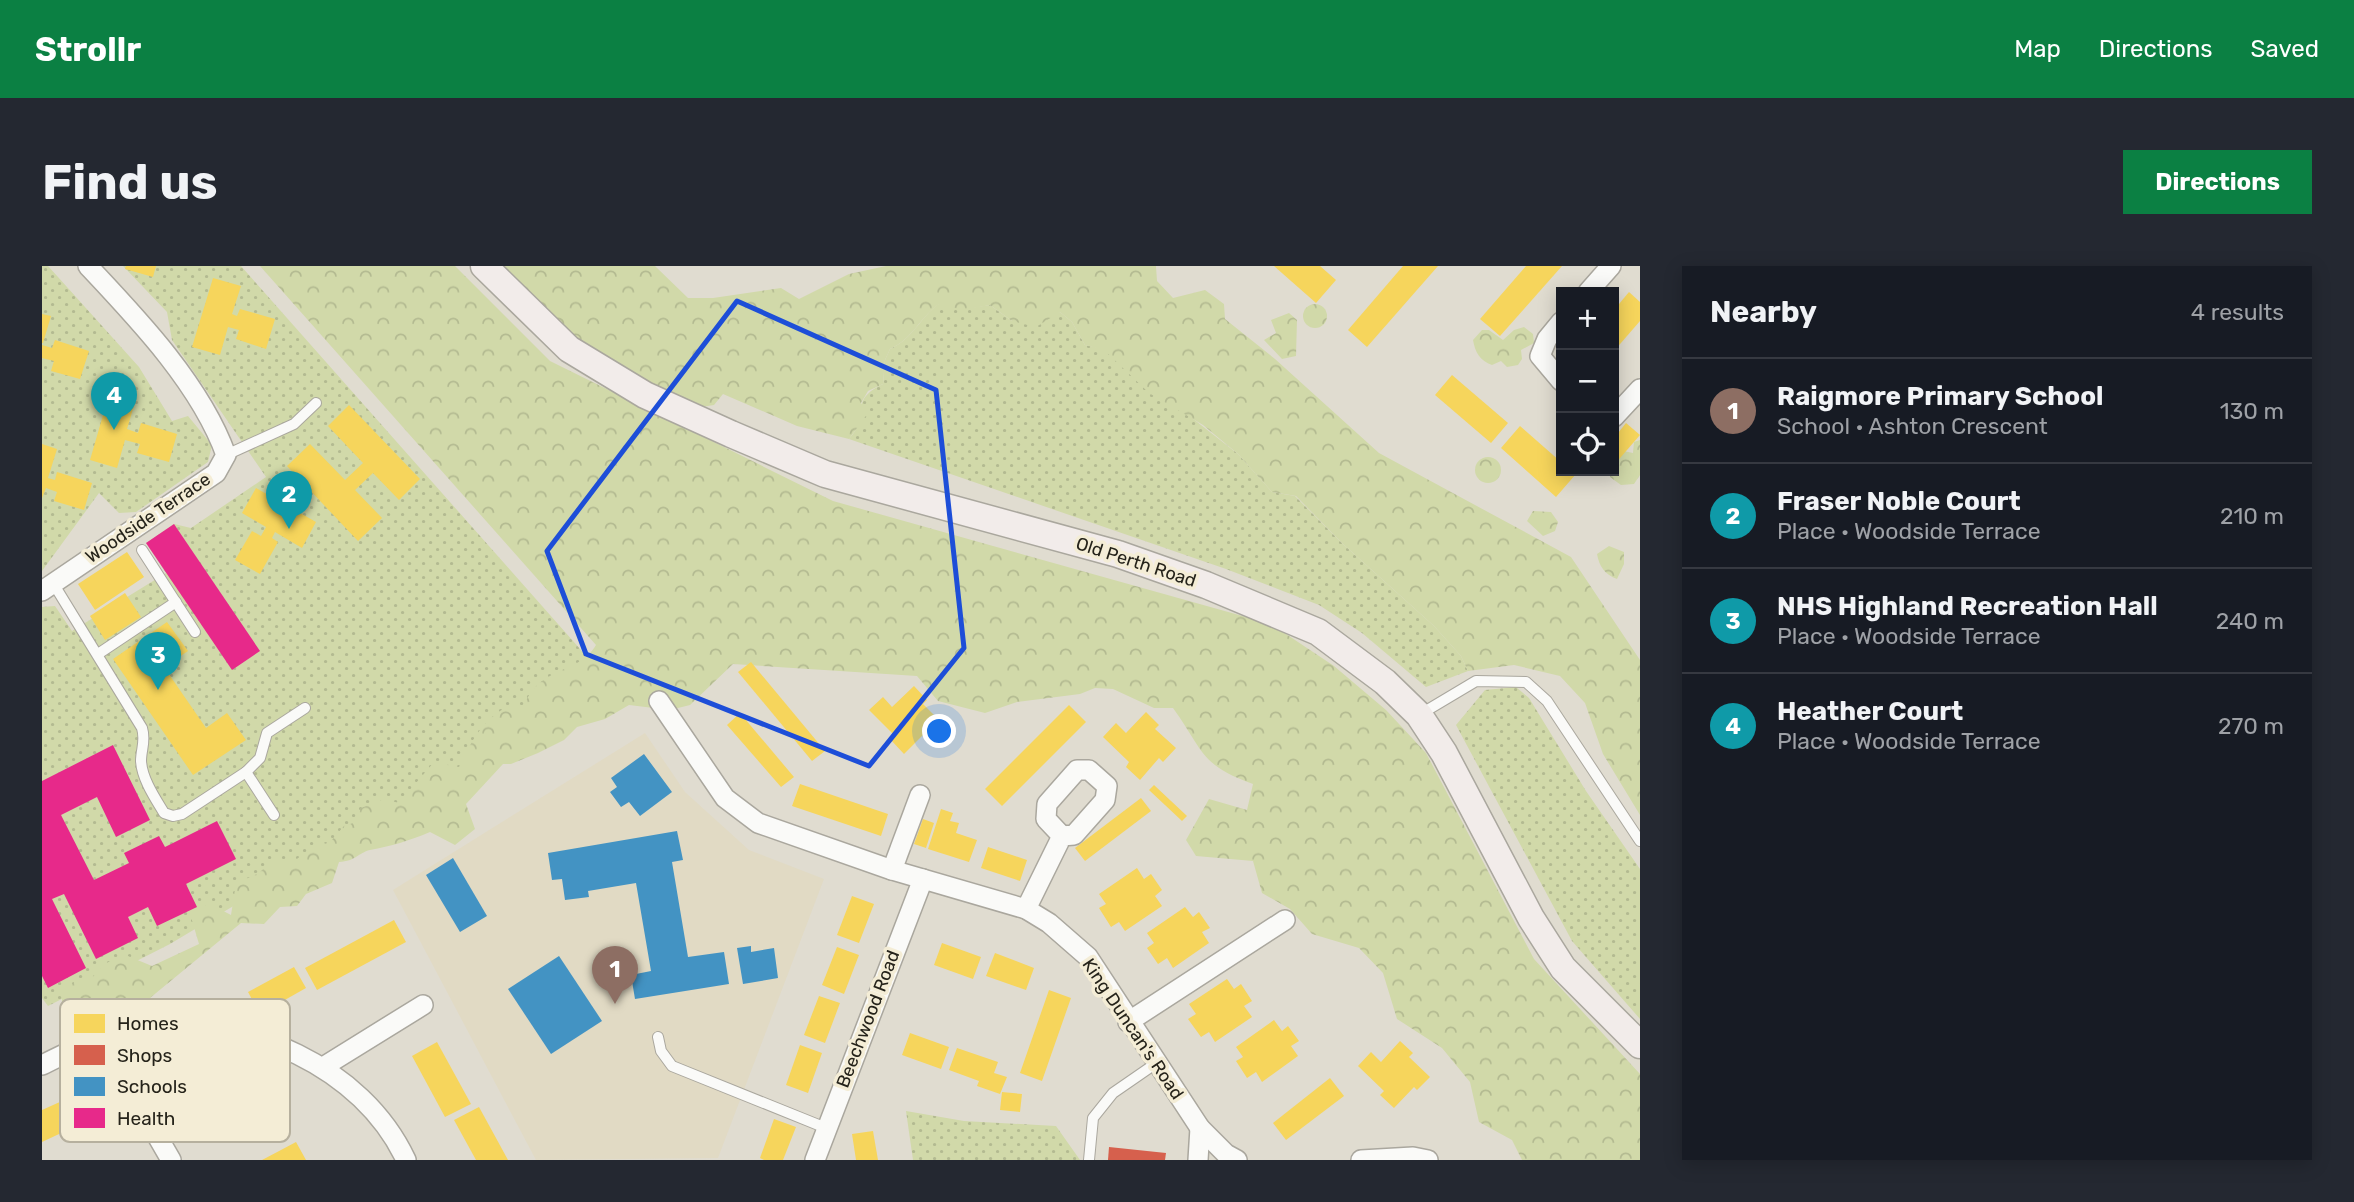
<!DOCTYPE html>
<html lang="en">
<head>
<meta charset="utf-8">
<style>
  :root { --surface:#171b24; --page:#242831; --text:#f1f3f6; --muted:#9ea1a6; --line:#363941; --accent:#0b8043 }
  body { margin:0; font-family:Rubik,sans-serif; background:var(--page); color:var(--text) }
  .controls { position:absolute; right:21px; top:21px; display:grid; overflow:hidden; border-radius:0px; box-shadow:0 4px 18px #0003 }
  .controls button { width:63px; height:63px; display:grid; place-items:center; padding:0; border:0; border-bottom:2px solid var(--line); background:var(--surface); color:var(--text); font:35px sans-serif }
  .you { position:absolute; left:898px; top:466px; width:24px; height:24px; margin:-18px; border:5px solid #fff; border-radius:50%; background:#1a73e8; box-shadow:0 0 0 10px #1a73e833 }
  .badge { display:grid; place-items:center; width:46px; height:46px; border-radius:50%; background:var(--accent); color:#fff; font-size:23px; font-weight:700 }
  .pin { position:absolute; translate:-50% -58px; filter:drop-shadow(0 2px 4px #0008) }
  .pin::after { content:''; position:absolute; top:37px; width:24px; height:21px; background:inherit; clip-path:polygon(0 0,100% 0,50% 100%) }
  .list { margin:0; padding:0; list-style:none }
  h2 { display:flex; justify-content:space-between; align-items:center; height:91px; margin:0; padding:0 28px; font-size:30px }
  h2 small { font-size:23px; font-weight:400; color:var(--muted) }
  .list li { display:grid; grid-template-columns:46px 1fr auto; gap:21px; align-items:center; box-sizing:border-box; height:105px; padding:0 28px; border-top:2px solid var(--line) }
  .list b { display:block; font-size:26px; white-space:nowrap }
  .list p { margin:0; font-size:23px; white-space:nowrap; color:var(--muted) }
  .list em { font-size:23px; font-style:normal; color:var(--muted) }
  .icon { flex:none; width:38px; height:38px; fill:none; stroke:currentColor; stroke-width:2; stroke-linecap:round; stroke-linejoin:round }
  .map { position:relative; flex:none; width:1598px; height:894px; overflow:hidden; border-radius:0px }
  header { display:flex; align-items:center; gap:42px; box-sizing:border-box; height:98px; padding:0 35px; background:var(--accent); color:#fff }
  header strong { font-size:33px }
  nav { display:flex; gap:38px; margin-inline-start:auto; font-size:24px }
  .intro { display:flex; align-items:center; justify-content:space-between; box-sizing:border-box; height:168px; padding:0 42px }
  h1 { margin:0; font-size:49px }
  .button { padding:18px 32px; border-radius:0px; background:var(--accent); color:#fff; font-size:24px; font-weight:700 }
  main { display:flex; gap:42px; padding:0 42px }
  aside { flex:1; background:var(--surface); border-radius:0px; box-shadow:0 4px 18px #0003 }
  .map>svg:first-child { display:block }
  .built { fill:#e1dac4 }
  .green { fill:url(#green-dots) }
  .forest { fill:url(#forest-crowns) }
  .homes { fill:#f6d55c }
  .shops { fill:#d6604d }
  .schools { fill:#4393c3 }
  .health { fill:#e7298a }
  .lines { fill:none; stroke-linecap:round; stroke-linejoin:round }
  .lane-casing { stroke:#aaa79e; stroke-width:12 }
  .street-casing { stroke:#aaa79e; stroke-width:22 }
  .secondary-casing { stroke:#aaa79e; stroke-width:29 }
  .lane { stroke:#fafaf8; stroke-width:10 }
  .street { stroke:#fafaf8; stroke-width:19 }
  .secondary { stroke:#f2ecea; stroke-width:26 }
  .marked { fill:none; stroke:#1d4ed8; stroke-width:5; stroke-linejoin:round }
  .labels { text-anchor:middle; stroke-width:7; stroke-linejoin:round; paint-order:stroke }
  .street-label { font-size:18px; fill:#25231a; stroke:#f4edd6 }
  .key { fill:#f4edd6; stroke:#b6b09e; stroke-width:2 }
  .key-label { font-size:19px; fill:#25231a }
</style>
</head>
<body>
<header>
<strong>Strollr</strong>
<nav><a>Map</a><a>Directions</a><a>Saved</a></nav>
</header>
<div class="intro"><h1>Find us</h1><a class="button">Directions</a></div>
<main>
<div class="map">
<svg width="1598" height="894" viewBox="0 0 1598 894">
  <defs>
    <pattern id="green-dots" width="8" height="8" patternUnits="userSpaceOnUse" patternTransform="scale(1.75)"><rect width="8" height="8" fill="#d1d9a9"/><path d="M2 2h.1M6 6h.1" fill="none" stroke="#b3ba91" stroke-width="1.8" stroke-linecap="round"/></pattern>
    <pattern id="forest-crowns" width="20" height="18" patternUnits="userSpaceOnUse" patternTransform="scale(1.75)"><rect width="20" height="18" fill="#d1d9a9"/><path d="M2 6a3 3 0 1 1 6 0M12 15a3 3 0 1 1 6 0" fill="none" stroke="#b3ba91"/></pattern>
  </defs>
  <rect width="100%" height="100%" fill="#e0dcd0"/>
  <path class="built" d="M603 467 643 526 707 584 782 613 676 892 494 894 351 624Z"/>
  <g class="green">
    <path d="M0 0H6L16 11 97 101 130 155 146 150 170 179 166 196 94 246 77 247 57 227 0 305Z"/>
    <path d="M81 0H199L562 410 343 556 225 620 128 678 6 740 0 732V341L13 340 30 365 124 307 104 277 132 258 149 262 224 211 130 74 125 46Z"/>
    <path d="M898 37 921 43 948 39 970 55 1018 46 1030 56 1043 79 1062 83 1196 188 1230 226 1253 230 1301 278 1392 360 1419 390 1426 405 1384 421 1320 367 1277 339 1184 303 807 173C829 150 805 135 841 118L843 94 848 83C872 72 877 52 898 37Z"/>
    <path d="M1474 421 1487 432 1544 525 1598 603V753L1530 675 1414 459 1443 424Z"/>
    <path d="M864 845 922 855 1014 860 1038 894H871Z"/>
  </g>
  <g class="forest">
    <path d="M218 0H413L508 95 791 235 1229 358 1292 400 1344 444 1384 487 1492 693 1598 808V894H1480L1470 874 1437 856 1428 816 1400 782 1355 753 1341 707 1317 682 1270 668 1248 643 1220 627 1211 595 1154 590 1144 574 1167 533 1205 544 1211 518C1157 499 1161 483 1131 442H1112L1071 423 1053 422 1038 428 975 436 943 447 896 435 875 410 691 398 648 439 628 444 587 439 563 453 535 461 522 474 496 487 469 498H461L424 538 433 563 413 579 388 566C367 575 349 580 328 584 316 587 314 595 297 596L290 617 264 628 255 640 238 641 222 658 199 657 108 732 36 751 20 742V725L35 714 49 713 61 699 81 688 110 700 157 678 149 651 166 637 189 649 194 617 215 608 229 597 251 596 273 579 288 576 302 560 314 556 319 542 342 533 357 537 392 496 417 501C430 474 441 452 469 439L481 443C496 398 536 410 554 379Z"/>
    <path d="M450 0H613L646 32H671L739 22 757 33 807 8 844 0H1114L1115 15 1131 32 1163 24 1182 38 1183 53 1233 93 1337 187 1529 291 1598 394V549L1561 488 1543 437 1518 410 1472 399 1426 405 1419 390 1392 360 1301 278 1254 230 1230 226 1196 188 1161 159 1107 127 1062 84 1043 79 1030 56 1018 46 994 61 970 55 948 39 921 44 897 38C877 52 872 72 848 83L843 94 841 118 826 125 819 137 826 147 807 173 755 160 681 128 672 139 641 144 580 116Z"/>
    <circle cx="1273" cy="50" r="12"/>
    <path d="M1247 47 1255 54 1254 90 1240 93 1222 74 1234 67 1229 54Z"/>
    <path d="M1482 61 1491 68 1492 77 1479 84 1480 93 1476 99 1465 101 1459 95 1450 99C1438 95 1433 86 1431 74L1440 64H1447L1461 74 1472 64Z"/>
    <path d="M1598 174V209L1592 218 1579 219 1568 211V205H1572V183L1591 187 1592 176Z"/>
    <circle cx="1446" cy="204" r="13"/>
    <path d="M1491 245 1509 246 1516 256 1513 265 1501 270 1485 255Z"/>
    <path d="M1567 280 1582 286V298L1575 313C1563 309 1557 300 1555 288Z"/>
  </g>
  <g class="homes">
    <path d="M84 0H114L111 11 83 3Z"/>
    <path d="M1232 0H1278L1294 14 1274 37Z"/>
    <path d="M1361 0H1396L1325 81 1306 64Z"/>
    <path d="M1484 0H1520L1458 70 1438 53Z"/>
    <path d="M171 12 199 20 190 48 195 50 198 43 233 53 224 83 194 73 197 64 186 61 178 89 150 81Z"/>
    <path d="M1587 26 1598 36V55L1572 85V44Z"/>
    <path d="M0 48 9 50 1 77H0Z"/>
    <path d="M13 74 47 85 38 113 9 105 12 95 0 92V79L10 82Z"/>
    <path d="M1410 109 1466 157 1449 177 1393 129Z"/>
    <path d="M68 125 94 133 85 163 96 167 99 157 135 168 127 196 95 187 98 178 83 174 75 202 48 194Z"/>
    <path d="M307 139 378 213 357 234 331 207 313 224 340 252 316 275 245 200 268 178 303 214 321 197 286 160Z"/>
    <path d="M1584 157 1598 169 1572 199V172Z"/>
    <path d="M1478 160 1519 196V205H1530L1534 208 1514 231 1459 182Z"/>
    <path d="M0 178 15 183 6 212 13 214 15 206 50 217 42 244 12 235 15 226 4 222 0 232Z"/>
    <path d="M214 222 274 256 260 282 233 266 230 272 236 276 218 308 193 294 210 265 219 270 224 261 200 247Z"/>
    <path d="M85 286 102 311 53 344 36 318Z"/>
    <path d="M83 327 99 351 63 374 48 350Z"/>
    <path d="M125 356 146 385 122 401 164 462 185 447 204 474 151 509 71 393Z"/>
    <path d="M709 396 783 485 770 495 696 406Z"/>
    <path d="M872 420 885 434 881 438 901 458 887 471 883 467 862 488 848 473 852 469 827 444 841 431 850 441Z"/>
    <path d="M1027 439 1044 456 960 540 943 523Z"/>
    <path d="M1104 446 1117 459 1113 463 1134 482 1121 496 1117 492 1098 514 1084 501 1087 496 1061 471 1074 457 1084 467Z"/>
    <path d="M698 447 752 511 739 521 685 459Z"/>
    <path d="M758 518 846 548 839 570 750 540Z"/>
    <path d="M1112 519 1145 550 1140 555 1107 524Z"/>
    <path d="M1099 532 1109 545 1043 595 1033 582Z"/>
    <path d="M899 543 911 547 908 555 917 557 914 567 935 574 927 596 886 583Z"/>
    <path d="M881 553 892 557 884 582 872 578Z"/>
    <path d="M946 581 985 594 978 615 939 602Z"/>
    <path d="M1095 602 1102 613 1109 608 1120 624 1113 630 1120 640 1083 665 1077 656 1069 661 1057 642 1064 638 1057 628Z"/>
    <path d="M810 630 832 638 817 677 795 669Z"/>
    <path d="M1143 641 1151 651 1157 646 1168 662 1160 666 1167 677 1131 702 1125 692 1116 698 1105 682 1112 677 1105 667Z"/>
    <path d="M352 654 364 676 275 724 263 702Z"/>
    <path d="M900 677 939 691 931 713 892 699Z"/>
    <path d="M795 681 817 689 802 728 780 719Z"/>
    <path d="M953 687 992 702 984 724 944 710Z"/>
    <path d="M252 701 264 722 218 748 206 726Z"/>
    <path d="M1185 713 1192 723 1199 718 1210 735 1202 740 1210 751 1173 776 1167 766 1159 771 1146 753 1154 748 1147 738Z"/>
    <path d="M1007 724 1029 732 1000 815 978 807Z"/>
    <path d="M777 730 798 737 783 777 762 769Z"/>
    <path d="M1232 754 1240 765 1246 760 1257 775 1249 780 1256 790 1220 816 1214 806 1205 812 1194 795 1201 791 1194 781Z"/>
    <path d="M868 767 907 781 899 803 860 789Z"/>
    <path d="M1358 775 1371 787 1367 791 1388 811 1375 824 1372 821 1352 842 1338 829 1342 825 1316 800 1329 786 1339 796Z"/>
    <path d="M395 776 429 838 403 851 370 790Z"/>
    <path d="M758 779 780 787 766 827 744 819Z"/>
    <path d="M915 782 956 796 952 807 965 811 958 828 935 820 937 815 907 804Z"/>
    <path d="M56 809 68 835 29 853 32 861 0 876V844L20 835 17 827Z"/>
    <path d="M1288 812 1302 830 1244 874 1231 857Z"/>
    <path d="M960 826 980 828 978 846 958 844Z"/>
    <path d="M437 841 454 872 466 894H434L412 854Z"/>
    <path d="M732 853 754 861 741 894H722L718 892Z"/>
    <path d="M831 865 836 894H814L810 868Z"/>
    <path d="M254 876 264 894H220L239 884Z"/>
  </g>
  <path class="shops" d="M1067 881 1124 887 1123 894H1066Z"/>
  <g class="schools">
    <path d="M602 488 630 526 598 550 587 536 579 541 568 526 575 521 569 512Z"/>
    <path d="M635 565 641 594 630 596 646 691 682 686 687 718 593 733 589 709 609 705 594 617 546 625 547 631 523 634 520 613 510 614 506 587Z"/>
    <path d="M411 592 445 650 418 666 384 609Z"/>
    <path d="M709 680V686L732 682 736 712 701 718 695 682Z"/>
    <path d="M517 690 560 755 509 788 466 723Z"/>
  </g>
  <g class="health">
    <path d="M132 258 218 385 190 404 104 277Z"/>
    <path d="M71 479 108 554 74 571 55 531 19 549 52 614 87 597 82 587 117 570 123 581 175 555 194 593 144 618 155 641 115 660 106 641 86 651 96 672 54 693 22 628 10 633 44 702 6 722 0 710V515Z"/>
  </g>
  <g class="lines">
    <defs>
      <g id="lane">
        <path d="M184 189 252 158 274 137"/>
        <path d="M100 284 153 366"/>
        <path d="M11 317 100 462C104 475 99 483 99 495 100 513 113 532 122 547L131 550 140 548 204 506 232 549"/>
        <path d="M56 388 134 336"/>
        <path d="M1377 449 1434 415 1484 416 1505 435 1598 575"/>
        <path d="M204 506 218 492 225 467 263 442"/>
        <path d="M616 771 619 785 630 800 784 862"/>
        <path d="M1047 894 1051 852 1071 827 1113 798"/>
      </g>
      <g id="street">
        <path d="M1546 26 1569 0"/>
        <path d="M1519 56 1505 73 1498 90 1519 115"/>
        <path d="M1572 151 1598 123"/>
        <path d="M0 325 174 207 184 189C159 119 96 53 46 0"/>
        <path d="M617 435 683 532 716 557 850 604 984 643 1007 657 1046 691 1158 862 1184 888 1195 894"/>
        <path d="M850 604 878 529"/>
        <path d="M984 643 1020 570 1032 569 1063 534 1065 520 1047 504H1035L1005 538 1004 553 1020 570"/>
        <path d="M1086 756 1243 654"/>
        <path d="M58 771 129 894"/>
        <path d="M0 799C33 783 67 764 105 760 205 751 320 800 364 894"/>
        <path d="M281 801 381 739"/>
        <path d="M773 894 881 613"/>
        <path d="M1156 894 1158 862"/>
        <path d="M1319 894 1371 891 1386 894"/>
      </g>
      <path id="secondary" d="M442 0 527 83 603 129 689 168 783 208 1076 288 1164 319 1276 366 1343 416 1377 449 1402 487 1489 652 1521 702 1598 779"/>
    </defs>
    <use href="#lane" class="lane-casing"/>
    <use href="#street" class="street-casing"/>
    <use href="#secondary" class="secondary-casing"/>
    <use href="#lane" class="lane"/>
    <use href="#street" class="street"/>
    <use href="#secondary" class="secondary"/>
  </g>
  <path class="marked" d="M695 35 894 124 922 382 827 500 544 388 505 285Z"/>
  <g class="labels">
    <g class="street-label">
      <text transform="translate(106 252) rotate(-34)" y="6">Woodside Terrace</text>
      <text transform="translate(1094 296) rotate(18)" y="6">Old Perth Road</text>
      <text transform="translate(826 753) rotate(-69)" y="6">Beechwood Road</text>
      <text transform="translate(1091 763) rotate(56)" y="6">King Duncan's Road</text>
    </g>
  </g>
  <rect x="18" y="733" width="230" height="143" rx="10" class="key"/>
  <rect x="32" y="748" width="31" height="19" fill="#f6d55c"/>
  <rect x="32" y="779" width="31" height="20" fill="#d6604d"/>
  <rect x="32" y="811" width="31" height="19" fill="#4393c3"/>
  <rect x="32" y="842" width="31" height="20" fill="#e7298a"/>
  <g class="key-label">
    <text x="75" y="764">Homes</text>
    <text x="75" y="796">Shops</text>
    <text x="75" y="827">Schools</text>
    <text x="75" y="859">Health</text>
  </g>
</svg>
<div class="controls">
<button>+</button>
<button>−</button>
<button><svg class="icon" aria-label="locate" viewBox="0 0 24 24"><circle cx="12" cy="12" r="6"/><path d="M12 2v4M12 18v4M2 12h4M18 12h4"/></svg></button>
</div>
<div class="you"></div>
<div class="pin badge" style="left:573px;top:738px;background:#8d6e63">1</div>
<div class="pin badge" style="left:247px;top:263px;background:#0f9aa8">2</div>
<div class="pin badge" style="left:116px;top:424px;background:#0f9aa8">3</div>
<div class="pin badge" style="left:72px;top:164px;background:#0f9aa8">4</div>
</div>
<aside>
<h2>Nearby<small>4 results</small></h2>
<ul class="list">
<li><span class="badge" style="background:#8d6e63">1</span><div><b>Raigmore Primary School</b><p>School · Ashton Crescent</p></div><em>130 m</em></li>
<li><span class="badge" style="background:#0f9aa8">2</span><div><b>Fraser Noble Court</b><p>Place · Woodside Terrace</p></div><em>210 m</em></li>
<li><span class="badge" style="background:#0f9aa8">3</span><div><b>NHS Highland Recreation Hall</b><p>Place · Woodside Terrace</p></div><em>240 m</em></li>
<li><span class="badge" style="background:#0f9aa8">4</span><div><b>Heather Court</b><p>Place · Woodside Terrace</p></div><em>270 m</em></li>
</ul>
</aside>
</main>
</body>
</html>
